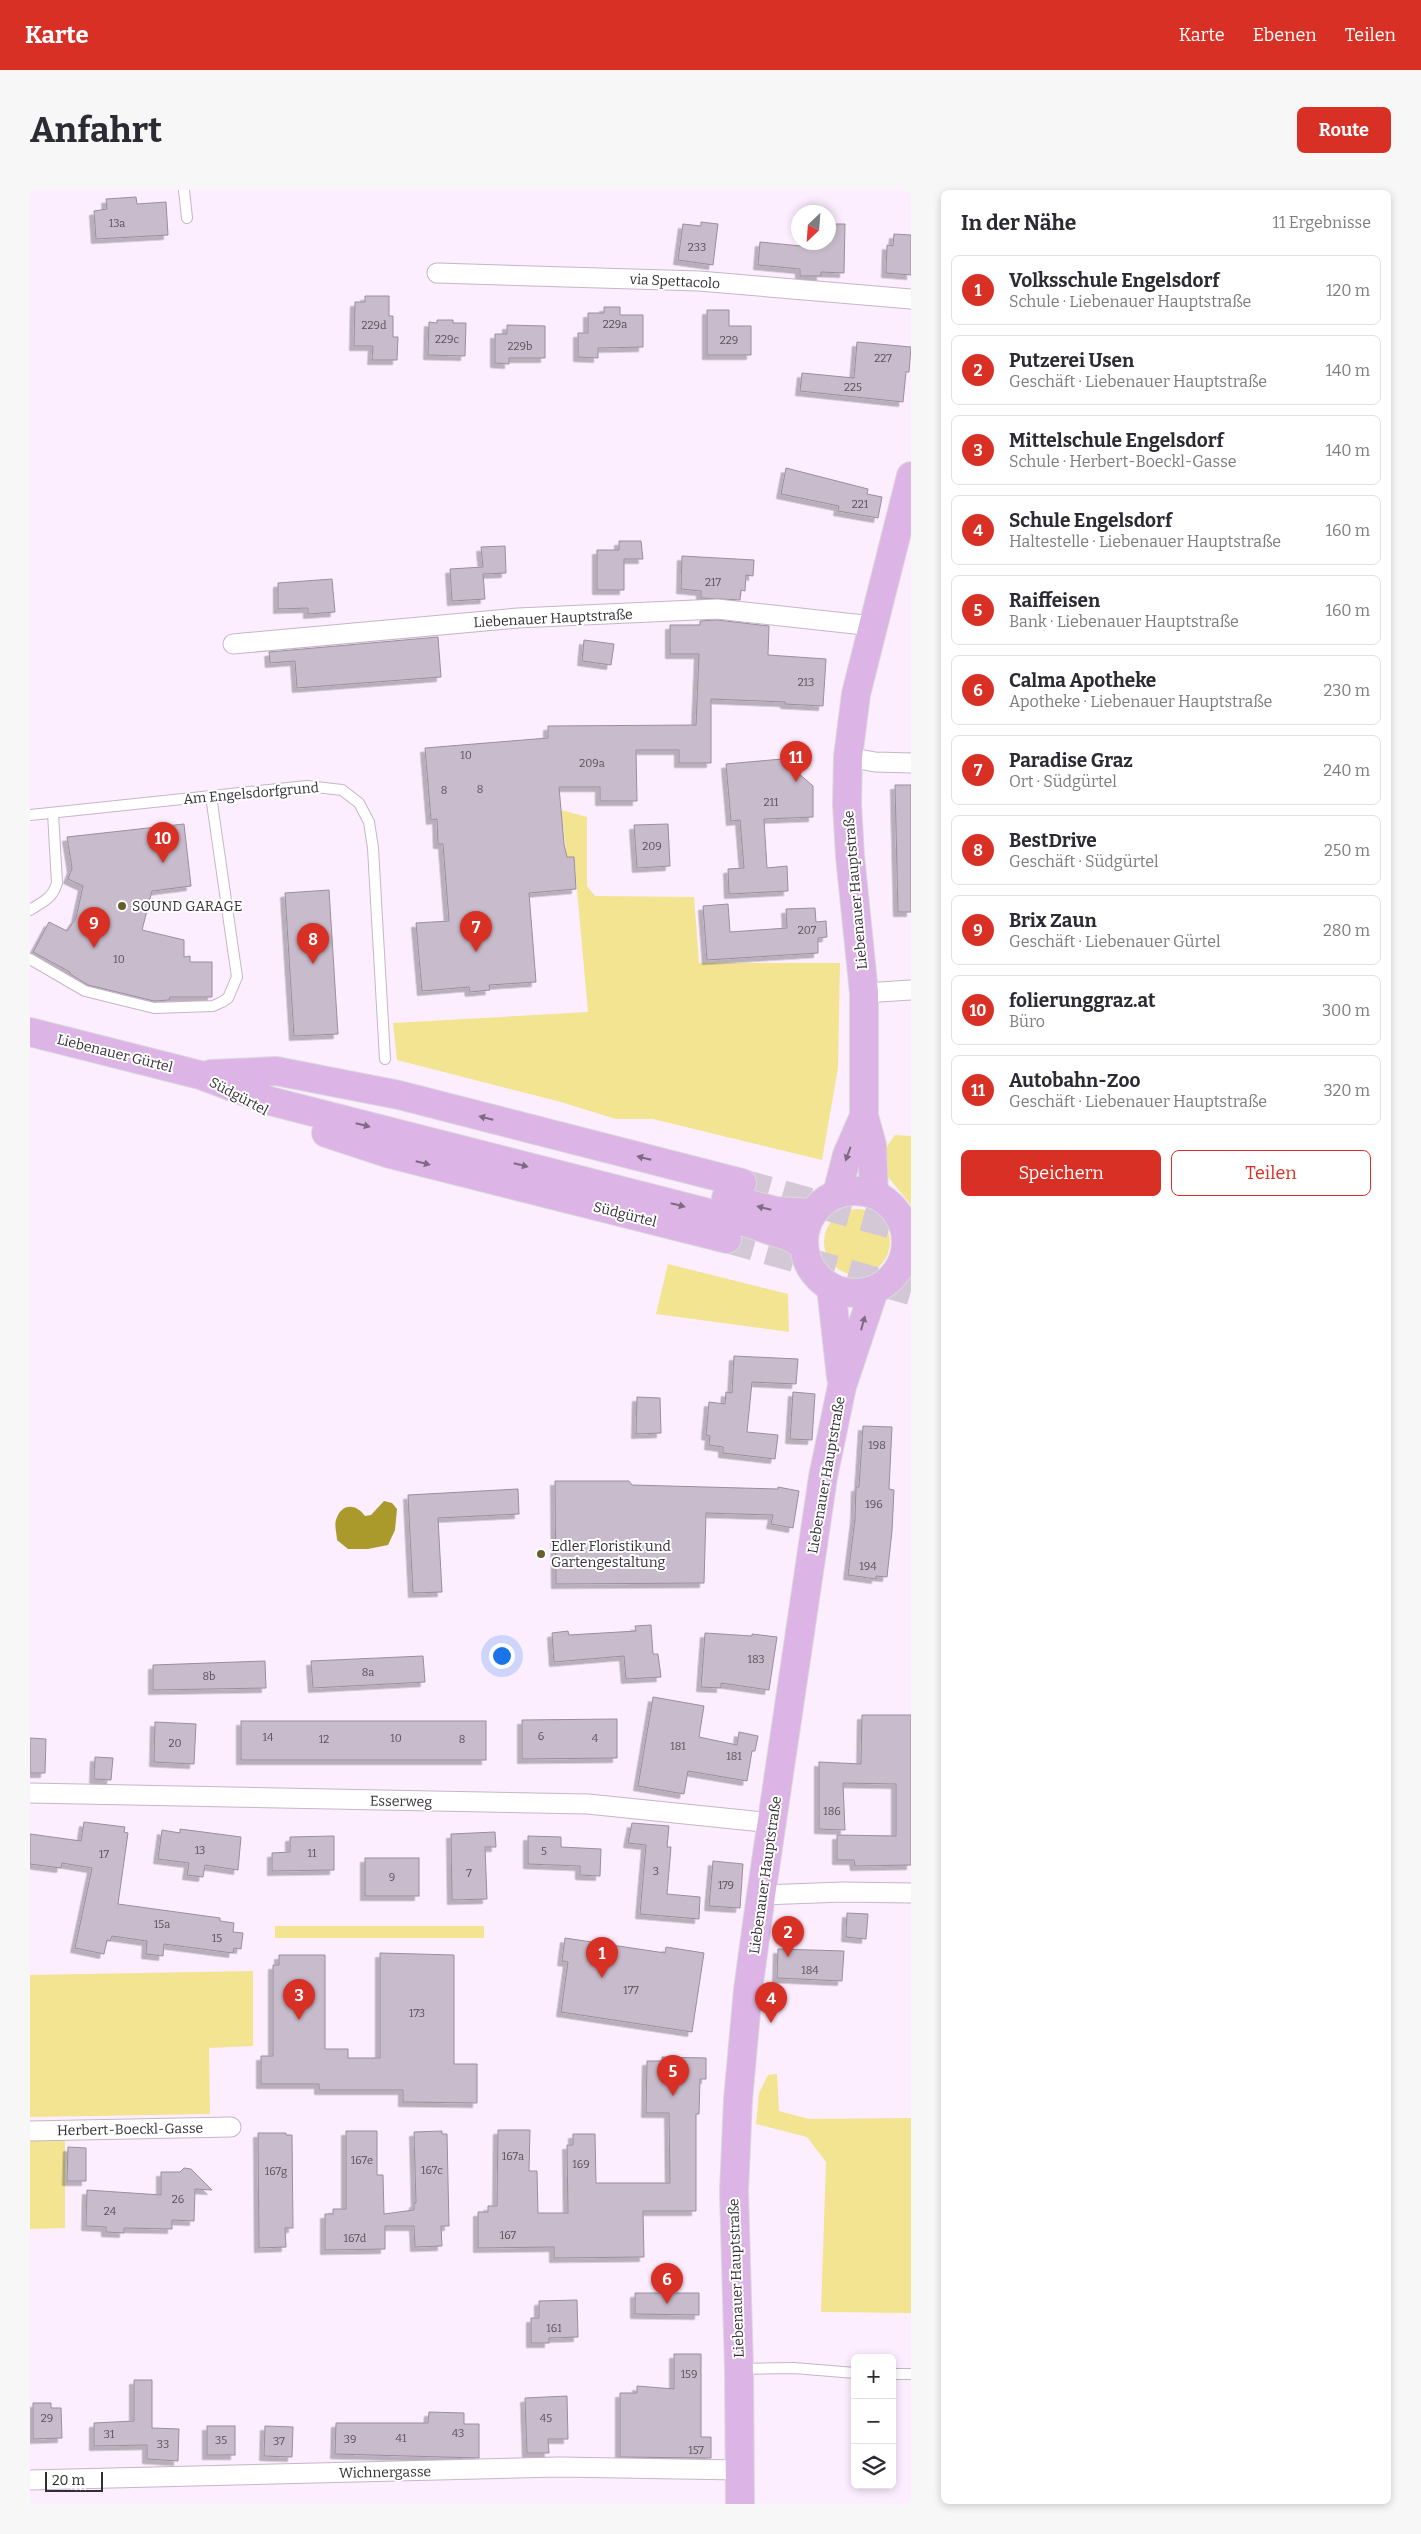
<!DOCTYPE html>
<html lang="de">
<head>
<meta charset="utf-8">
<style>
  :root { --surface:#fff; --page:#f7f7f7; --text:#2b2b33; --muted:#7c7c81; --line:#e1e1e2; --accent:#d93025 }
  body { margin:0; font-family:Bitter,serif; background:var(--page); color:var(--text) }
  .controls { position:absolute; right:15px; bottom:15px; display:grid; overflow:hidden; border-radius:8px; box-shadow:0 2px 8px #0003 }
  .controls button { width:45px; height:45px; display:grid; place-items:center; padding:0; border:0; border-bottom:1px solid var(--line); background:var(--surface); color:var(--text); font:25px sans-serif }
  .compass { position:absolute; left:761px; top:15px; width:45px; height:45px; border-radius:50%; background:var(--surface); box-shadow:0 2px 8px #0003; rotate:205deg }
  .scale { position:absolute; left:15px; bottom:12px; width:58px; box-sizing:border-box; padding-left:5px; border:2px solid #332e35; border-top:0; font-size:14px; line-height:18px; white-space:nowrap; color:#332e35; -webkit-text-stroke:4px #fff; paint-order:stroke }
  .you { position:absolute; left:471px; top:1465px; width:18px; height:18px; margin:-12px; border:4px solid #fff; border-radius:50%; background:#1a73e8; box-shadow:0 0 0 8px #1a73e833 }
  .badge { display:grid; place-items:center; width:32px; height:32px; border-radius:50%; background:var(--accent); color:#fff; font-size:16px; font-weight:700 }
  .pin { position:absolute; translate:-50% -41px; filter:drop-shadow(0 1px 2px #0008) }
  .pin::after { content:''; position:absolute; top:26px; width:18px; height:15px; background:inherit; clip-path:polygon(0 0,100% 0,50% 100%) }
  .list { margin:0; padding:0; list-style:none }
  h2 { display:flex; justify-content:space-between; align-items:center; height:65px; margin:0; padding:0 20px; font-size:21px }
  h2 small { font-size:16px; font-weight:400; color:var(--muted) }
  .list li { display:grid; grid-template-columns:32px 1fr auto; gap:15px; align-items:center; box-sizing:border-box; height:70px; margin:0 10px 10px; padding:0 10px; border:1px solid var(--line); border-radius:8px }
  .list b { display:block; font-size:19px; white-space:nowrap }
  .list p { margin:0; font-size:16px; white-space:nowrap; color:var(--muted) }
  .list em { font-size:16px; font-style:normal; color:var(--muted) }
  .actions { display:flex; gap:10px; padding:15px 20px }
  .actions a { flex:1; padding:11px 0; border:1px solid var(--accent); border-radius:8px; text-align:center; font-size:18px; color:var(--accent) }
  .actions .main { background:var(--accent); color:#fff }
  .icon { flex:none; width:28px; height:28px; fill:none; stroke:currentColor; stroke-width:2; stroke-linecap:round; stroke-linejoin:round }
  .map { position:relative; flex:none; width:881px; height:2314px; overflow:hidden; border-radius:8px }
  header { display:flex; align-items:center; gap:30px; box-sizing:border-box; height:70px; padding:0 25px; background:var(--accent); color:#fff }
  header strong { font-size:24px }
  nav { display:flex; gap:28px; margin-inline-start:auto; font-size:18px }
  .intro { display:flex; align-items:center; justify-content:space-between; box-sizing:border-box; height:120px; padding:0 30px }
  h1 { margin:0; font-size:35px }
  .button { padding:12px 22px; border-radius:8px; background:var(--accent); color:#fff; font-size:18px; font-weight:700 }
  main { display:flex; gap:30px; padding:0 30px }
  aside { flex:1; background:var(--surface); border-radius:8px; box-shadow:0 2px 8px #0003 }
  .map>svg:first-child { display:block }
  .green { fill:#f2e490 }
  .water { fill:#aa992b }
  .building { fill:#c8bbcb; stroke:#9a8e9d; filter:url(#shadow) }
  .lines { fill:none; stroke-linecap:round; stroke-linejoin:round }
  .primary-tunnel { stroke:#d4c8d7; stroke-width:28; stroke-dasharray:28 14; stroke-linecap:butt }
  .lane-casing { stroke:#c4b6c6; stroke-width:12 }
  .street-casing { stroke:#c4b6c6; stroke-width:21 }
  .primary-casing { stroke:#dad9db; stroke-width:30 }
  .lane { stroke:#fff; stroke-width:10 }
  .street { stroke:#fff; stroke-width:19 }
  .primary { stroke:#dcb4e5; stroke-width:28 }
  .oneway { fill:#7f6a84 }
  .poi-dot { fill:#665e2a; stroke:#fff; stroke-width:2 }
  .labels { text-anchor:middle; stroke-width:4; stroke-linejoin:round; paint-order:stroke }
  .number-label { font-size:11px; fill:#58515a }
  .street-label { font-size:14px; fill:#332e35; stroke:#fff }
  .poi-label { font-size:14px; fill:#332e35; stroke:#fff; text-anchor:start }
</style>
</head>
<body>
<header>
<strong>Karte</strong>
<nav><a>Karte</a><a>Ebenen</a><a>Teilen</a></nav>
</header>
<div class="intro"><h1>Anfahrt</h1><a class="button">Route</a></div>
<main>
<div class="map">
<svg width="881" height="2314" viewBox="0 0 881 2314">
  <defs>
    <filter id="shadow"><feDropShadow dx="-4.5" dy="4.5" stdDeviation="0" flood-color="#0004"/></filter>
  </defs>
  <rect width="100%" height="100%" fill="#fceeff"/>
  <g class="green">
    <path d="M531 620 557 627V696L565 706 664 707 669 773H810L808 878 792 970 623 929H586L531 912 367 870 363 833 558 822 544 667H537Z"/>
    <path d="M865 945 881 946V1015L858 987 851 965Z"/>
    <circle cx="827" cy="1052" r="33"/>
    <path d="M638 1074 758 1104 759 1142 626 1124Z"/>
    <rect x="245" y="1736" width="209" height="12"/>
    <path d="M223 1781V1856L179 1858 180 1924 0 1927V1785Z"/>
    <path d="M747 1884 749 1921 779 1929 881 1928V2123L791 2122 796 1972 777 1947 726 1934 729 1903 738 1885Z"/>
    <path d="M35 1947V2038L0 2039V1948Z"/>
  </g>
  <path class="water" d="M354 1311 362 1313 367 1319 365 1340 358 1355 338 1359H318L307 1350C307 1344 304 1335 306 1330 311 1313 326 1313 335 1326L341 1325Z"/>
  <g class="building">
    <path d="M106 7 107 14 136 12 138 45 66 49 64 21 77 19 76 9Z"/>
    <path d="M671 32 688 34 683 75 648 70 653 34 671 36Z"/>
    <path d="M798 34H815L814 83 791 82V86H770V79L728 75 730 52 791 58V52H798Z"/>
    <path d="M864 44 881 45V85L856 83 857 55 863 56Z"/>
    <path d="M335 106H359V126H363V147H368L367 170H342L343 156H324L325 112H335Z"/>
    <path d="M574 117H590V125H613V157L568 158V168L548 167V143H558V123H574Z"/>
    <path d="M677 120H699V136H721V165H677Z"/>
    <path d="M407 130H423V133H436L435 166 398 165 399 132 407 133Z"/>
    <path d="M477 135 515 136V168H479V174L465 173V144H477Z"/>
    <path d="M827 152 881 157 879 182H876L873 212 770 201 772 183 824 188Z"/>
    <path d="M756 278 838 299 837 304 852 307 848 328 808 321 809 316 751 304Z"/>
    <path d="M589 351H611L613 369H594V400H567V360H589Z"/>
    <path d="M475 356 476 383 453 384 455 409 422 411 420 379 453 377 451 357Z"/>
    <path d="M652 366 724 370 723 386 716 385 715 401 711 400 710 410 671 408V401L651 399Z"/>
    <path d="M302 389 305 422 278 424V418L248 419V393Z"/>
    <path d="M687 430 739 436 738 465 796 469 793 516 755 514V512L681 509V573H649V560H606L607 611H570V597H529L534 654 537 667H544L546 699 499 703 506 792 459 795 460 800 440 802 439 797 392 801 386 733 419 731 413 654H408L407 629 401 630 395 558 518 548V536L666 535 669 464H640V435H670V431Z"/>
    <path d="M408 447 411 487 267 498 265 471 240 473 239 462Z"/>
    <path d="M554 450 584 454 581 475 552 471Z"/>
    <path d="M752 569 783 596V627L734 629 737 678 757 676 758 701 699 704 698 679 714 678 710 630 701 631 696 574Z"/>
    <path d="M865 595H881V722H868Z"/>
    <path d="M154 634 161 696 122 701 112 740 154 750V767L160 766V772H182V807H140L139 810 124 811 58 795 40 784V782L3 762 19 732 37 741 46 728 53 696 38 689 42 678 37 647Z"/>
    <path d="M638 634 640 676 607 678 604 635Z"/>
    <path d="M299 700 308 844 264 846 255 703Z"/>
    <path d="M698 714 700 742 757 738 756 719 785 718 786 732 796 731 797 747 788 748V763L677 770 673 716Z"/>
    <path d="M704 1166 768 1169 766 1194 722 1192 717 1242 748 1245 745 1269 693 1263V1257L679 1255 680 1246 676 1245 679 1212 695 1214 696 1202 702 1203Z"/>
    <path d="M763 1202 785 1204 782 1250 760 1249Z"/>
    <path d="M607 1207 630 1208 631 1243 606 1244Z"/>
    <path d="M833 1236 862 1237 859 1299 864 1300 862 1341 857 1387 846 1386V1389L818 1385 825 1329 826 1297H829Z"/>
    <path d="M525 1291H599L602 1295 748 1299V1297L769 1301 763 1338 741 1334 743 1325 676 1323 674 1393 526 1394Z"/>
    <path d="M488 1299 489 1324 408 1328 412 1402 383 1403 378 1305Z"/>
    <path d="M621 1435 623 1464H628L631 1487 596 1489 594 1466 524 1472 522 1443 538 1441 539 1445 606 1441 605 1436Z"/>
    <path d="M675 1443 722 1446V1444L747 1447 739 1500 691 1493V1498L671 1497Z"/>
    <path d="M393 1466 395 1492 283 1498 281 1471Z"/>
    <path d="M235 1471 236 1498 123 1500V1475Z"/>
    <path d="M623 1507 674 1516 669 1547 707 1555 709 1542 728 1546 725 1561H722L717 1591 658 1581 654 1604 608 1596Z"/>
    <path d="M832 1525H881V1675L825 1676 824 1670H807V1645L866 1646V1594L813 1593 815 1640 789 1639V1572L831 1574Z"/>
    <path d="M587 1529V1568L492 1569V1530Z"/>
    <rect x="211" y="1531" width="245" height="39"/>
    <path d="M125 1532 166 1534 164 1574 124 1572Z"/>
    <path d="M0 1548 16 1549 15 1583H0Z"/>
    <path d="M65 1567 83 1568 81 1590 64 1589Z"/>
    <path d="M54 1632 95 1637 94 1642 98 1643 88 1714 190 1728V1731L204 1733 203 1742 213 1743 211 1759 204 1758 203 1763 134 1754 133 1766 116 1764 117 1751 82 1746 80 1751 77 1750 74 1764 45 1758 62 1678 32 1673 31 1678 0 1674V1644L51 1651Z"/>
    <path d="M602 1633 639 1636 637 1657H641L637 1704 670 1707 669 1729 610 1724 616 1655 598 1653Z"/>
    <path d="M150 1639 211 1647 208 1680 175 1675 173 1687 157 1685 159 1673 128 1669 132 1640 150 1643Z"/>
    <path d="M465 1642 466 1657H455L457 1709 422 1710 421 1644Z"/>
    <path d="M304 1646V1680L242 1681V1663L260 1662V1647Z"/>
    <path d="M498 1646 531 1647V1657L571 1659 570 1686 550 1685V1676L498 1674Z"/>
    <rect x="335" y="1668" width="54" height="38"/>
    <path d="M683 1671 713 1674 710 1718 679 1716Z"/>
    <path d="M817 1723 838 1724 836 1749 816 1747Z"/>
    <path d="M535 1748 635 1763 636 1757 674 1763 662 1842 531 1822 538 1772 532 1771Z"/>
    <path d="M748 1759 814 1761 812 1791 747 1788Z"/>
    <path d="M350 1763 424 1765V1874H447V1913L373 1912V1900H289V1894H231V1866H243V1775H249V1765H295V1859H318V1868H350Z"/>
    <path d="M632 1867 676 1868V1889H670L669 1924H666V2021H613L614 2067 524 2068V2057L448 2058V2022H458V2016H467L468 1940H500L499 1981H507L508 2023H538L537 1955H543V1944H565L566 1993H640L639 1923H616L617 1871H632Z"/>
    <path d="M316 1941H347V1985H353L354 2024 384 2020V2013H386L384 1942 412 1941V1944H417L419 2036H411L412 2056 385 2057 384 2036H355V2059L295 2060V2024H303V2019H316Z"/>
    <path d="M228 1943H256V1945H262L263 2038H255L256 2057 229 2058Z"/>
    <path d="M38 1957 56 1958V1991H37Z"/>
    <path d="M154 1978 161 1979 182 2000 165 1999 164 2031 142 2030V2039L94 2038V2043L76 2042V2037L56 2036 57 2000 131 2005V1982H150Z"/>
    <path d="M605 2103H669V2125L605 2124Z"/>
    <path d="M547 2110 548 2147 519 2148V2153H501V2128H509V2111Z"/>
    <path d="M644 2164H671V2247H681V2268L590 2267V2203H607V2196L644 2199Z"/>
    <path d="M104 2190H122V2238L149 2239 148 2271 117 2269V2255L64 2256V2233L104 2231Z"/>
    <path d="M537 2206 538 2249H518L519 2263H497L495 2208Z"/>
    <path d="M3 2213H21V2218H31L32 2248 3 2249Z"/>
    <path d="M399 2222 434 2223V2234H449V2268L305 2264 306 2233H398Z"/>
    <rect x="177" y="2236" width="28" height="29"/>
    <path d="M235 2236 263 2237 262 2267 234 2266Z"/>
  </g>
  <g class="lines">
    <g class="primary-tunnel">
      <path d="M712 993 881 1040"/>
      <path d="M697 1049 881 1101"/>
    </g>
    <defs>
      <g id="lane">
        <path d="M154 0 157 28"/>
        <path d="M0 625 277 596 312 600 329 613 339 632 343 658 355 869"/>
        <path d="M0 720C14 711 22 709 27 693L23 623"/>
        <path d="M0 769 55 801 124 818 183 816 192 812 198 808 207 787 181 606"/>
        <path d="M711 2179 764 2178 825 2183"/>
        <path d="M862 2184H881"/>
      </g>
      <g id="street">
        <path d="M407 83 669 91 881 109"/>
        <path d="M203 454 488 428 687 419 843 436"/>
        <path d="M818 567 845 572 881 573"/>
        <path d="M834 803 881 800"/>
        <path d="M0 1603 558 1614 742 1633"/>
        <path d="M731 1705 813 1702 881 1703"/>
        <path d="M0 1941 201 1937"/>
        <path d="M0 2290 529 2277 709 2280"/>
      </g>
      <g id="primary">
        <path d="M0 842 170 885 240 911 718 1033 760 1047 774 1055"/>
        <path d="M181 884 246 881 369 905 712 993"/>
        <path d="M296 943 360 964 697 1049"/>
        <circle cx="825" cy="1052" r="51"/>
        <path d="M807 1004 817 965 834 926"/>
        <path d="M844 1004 842 955 834 926V803L820 666 817 614 818 567 826 504 881 286"/>
        <path d="M696 1008 746 1021 782 1023"/>
        <path d="M801 1097 811 1187"/>
        <path d="M710 2314 709 2179 704 2001 708 1910 718 1800 731 1705 793 1287 812 1196 844 1100"/>
      </g>
    </defs>
    <use href="#lane" class="lane-casing"/>
    <use href="#street" class="street-casing"/>
    <use href="#primary" class="primary-casing"/>
    <use href="#lane" class="lane"/>
    <use href="#street" class="street"/>
    <use href="#primary" class="primary"/>
  </g>
  <defs><path id="oneway-solid" d="M-6-.8H1V-3.2L6.5 0L1 3.2V.8H-6Z" transform="scale(1.25)"/></defs>
  <g class="oneway">
    <use href="#oneway-solid" transform="translate(456 928) rotate(-166)"/>
    <use href="#oneway-solid" transform="translate(333 935) rotate(14)"/>
    <use href="#oneway-solid" transform="translate(818 964) rotate(110)"/>
    <use href="#oneway-solid" transform="translate(614 968) rotate(-166)"/>
    <use href="#oneway-solid" transform="translate(393 973) rotate(14)"/>
    <use href="#oneway-solid" transform="translate(491 975) rotate(14)"/>
    <use href="#oneway-solid" transform="translate(648 1015) rotate(14)"/>
    <use href="#oneway-solid" transform="translate(734 1018) rotate(-166)"/>
    <use href="#oneway-solid" transform="translate(833 1133) rotate(-75)"/>
  </g>
  <g class="poi-dot">
    <circle cx="92" cy="716" r="5"/>
    <circle cx="511" cy="1364" r="5"/>
  </g>
  <g class="labels">
    <g class="number-label">
      <text x="87" y="37">13a</text>
      <text x="667" y="61">233</text>
      <text x="585" y="138">229a</text>
      <text x="344" y="139">229d</text>
      <text x="417" y="153">229c</text>
      <text x="699" y="154">229</text>
      <text x="490" y="160">229b</text>
      <text x="853" y="172">227</text>
      <text x="823" y="201">225</text>
      <text x="830" y="318">221</text>
      <text x="683" y="396">217</text>
      <text x="776" y="496">213</text>
      <text x="436" y="569">10</text>
      <text x="562" y="577">209a</text>
      <text x="450" y="603">8</text>
      <text x="414" y="604">8</text>
      <text x="741" y="616">211</text>
      <text x="622" y="660">209</text>
      <text x="777" y="744">207</text>
      <text x="89" y="773">10</text>
      <text x="847" y="1259">198</text>
      <text x="844" y="1318">196</text>
      <text x="838" y="1380">194</text>
      <text x="726" y="1473">183</text>
      <text x="338" y="1486">8a</text>
      <text x="179" y="1490">8b</text>
      <text x="511" y="1550">6</text>
      <text x="238" y="1551">14</text>
      <text x="366" y="1552">10</text>
      <text x="565" y="1552">4</text>
      <text x="294" y="1553">12</text>
      <text x="432" y="1553">8</text>
      <text x="145" y="1557">20</text>
      <text x="648" y="1560">181</text>
      <text x="704" y="1570">181</text>
      <text x="802" y="1625">186</text>
      <text x="170" y="1664">13</text>
      <text x="514" y="1665">5</text>
      <text x="282" y="1667">11</text>
      <text x="74" y="1668">17</text>
      <text x="626" y="1685">3</text>
      <text x="439" y="1687">7</text>
      <text x="362" y="1691">9</text>
      <text x="696" y="1699">179</text>
      <text x="132" y="1738">15a</text>
      <text x="187" y="1752">15</text>
      <text x="780" y="1784">184</text>
      <text x="601" y="1804">177</text>
      <text x="387" y="1827">173</text>
      <text x="483" y="1970">167a</text>
      <text x="332" y="1974">167e</text>
      <text x="551" y="1978">169</text>
      <text x="402" y="1984">167c</text>
      <text x="246" y="1985">167g</text>
      <text x="148" y="2013">26</text>
      <text x="80" y="2025">24</text>
      <text x="478" y="2049">167</text>
      <text x="325" y="2052">167d</text>
      <text x="524" y="2142">161</text>
      <text x="659" y="2188">159</text>
      <text x="17" y="2232">29</text>
      <text x="516" y="2232">45</text>
      <text x="428" y="2247">43</text>
      <text x="79" y="2248">31</text>
      <text x="371" y="2252">41</text>
      <text x="320" y="2253">39</text>
      <text x="191" y="2254">35</text>
      <text x="249" y="2255">37</text>
      <text x="133" y="2258">33</text>
      <text x="666" y="2264">157</text>
    </g>
    <g class="street-label">
      <text transform="translate(645 91) rotate(3)" y="5">via Spettacolo</text>
      <text transform="translate(523 428) rotate(-3)" y="5">Liebenauer Hauptstraße</text>
      <text transform="translate(221 603) rotate(-5)" y="5">Am Engelsdorfgrund</text>
      <text transform="translate(825 700) rotate(-95)" y="5">Liebenauer Hauptstraße</text>
      <text transform="translate(85 863) rotate(14)" y="5">Liebenauer Gürtel</text>
      <text transform="translate(209 906) rotate(28)" y="5">Südgürtel</text>
      <text transform="translate(595 1024) rotate(14)" y="5">Südgürtel</text>
      <text transform="translate(796 1285) rotate(-80)" y="5">Liebenauer Hauptstraße</text>
      <text transform="translate(371 1611) rotate(1)" y="5">Esserweg</text>
      <text transform="translate(735 1685) rotate(-82)" y="5">Liebenauer Hauptstraße</text>
      <text transform="translate(100 1939) rotate(-1)" y="5">Herbert-Boeckl-Gasse</text>
      <text transform="translate(706 2088) rotate(-92)" y="5">Liebenauer Hauptstraße</text>
      <text transform="translate(355 2282) rotate(-1)" y="5">Wichnergasse</text>
    </g>
    <g class="poi-label">
      <text x="102" y="721">SOUND GARAGE</text>
      <text x="521" y="1361">Edler Floristik und<tspan x="521" dy="16">Gartengestaltung</tspan></text>
    </g>
  </g>
</svg>
<div class="controls">
<button>+</button>
<button>−</button>
<button><svg class="icon" aria-label="layers" viewBox="0 0 24 24"><path d="M12 4l9 5-9 5-9-5zM3 14l9 5 9-5"/></svg></button>
</div>
<svg class="compass" viewBox="-18 -18 36 36"><path d="M0-13l5 13h-10z" fill="#e53935"/><path d="M0 13l5-13h-10z" fill="#7c7c81"/></svg>
<div class="scale">20 m</div>
<div class="you"></div>
<div class="pin badge" style="left:572px;top:1788px">1</div>
<div class="pin badge" style="left:758px;top:1767px">2</div>
<div class="pin badge" style="left:269px;top:1830px">3</div>
<div class="pin badge" style="left:741px;top:1833px">4</div>
<div class="pin badge" style="left:643px;top:1906px">5</div>
<div class="pin badge" style="left:637px;top:2114px">6</div>
<div class="pin badge" style="left:446px;top:762px">7</div>
<div class="pin badge" style="left:283px;top:774px">8</div>
<div class="pin badge" style="left:64px;top:758px">9</div>
<div class="pin badge" style="left:133px;top:673px">10</div>
<div class="pin badge" style="left:766px;top:592px">11</div>
</div>
<aside>
<h2>In der Nähe<small>11 Ergebnisse</small></h2>
<ul class="list">
<li><span class="badge">1</span><div><b>Volksschule Engelsdorf</b><p>Schule · Liebenauer Hauptstraße</p></div><em>120 m</em></li>
<li><span class="badge">2</span><div><b>Putzerei Usen</b><p>Geschäft · Liebenauer Hauptstraße</p></div><em>140 m</em></li>
<li><span class="badge">3</span><div><b>Mittelschule Engelsdorf</b><p>Schule · Herbert-Boeckl-Gasse</p></div><em>140 m</em></li>
<li><span class="badge">4</span><div><b>Schule Engelsdorf</b><p>Haltestelle · Liebenauer Hauptstraße</p></div><em>160 m</em></li>
<li><span class="badge">5</span><div><b>Raiffeisen</b><p>Bank · Liebenauer Hauptstraße</p></div><em>160 m</em></li>
<li><span class="badge">6</span><div><b>Calma Apotheke</b><p>Apotheke · Liebenauer Hauptstraße</p></div><em>230 m</em></li>
<li><span class="badge">7</span><div><b>Paradise Graz</b><p>Ort · Südgürtel</p></div><em>240 m</em></li>
<li><span class="badge">8</span><div><b>BestDrive</b><p>Geschäft · Südgürtel</p></div><em>250 m</em></li>
<li><span class="badge">9</span><div><b>Brix Zaun</b><p>Geschäft · Liebenauer Gürtel</p></div><em>280 m</em></li>
<li><span class="badge">10</span><div><b>folierunggraz.at</b><p>Büro</p></div><em>300 m</em></li>
<li><span class="badge">11</span><div><b>Autobahn-Zoo</b><p>Geschäft · Liebenauer Hauptstraße</p></div><em>320 m</em></li>
</ul>
<div class="actions"><a class="main">Speichern</a><a>Teilen</a></div>
</aside>
</main>
</body>
</html>
